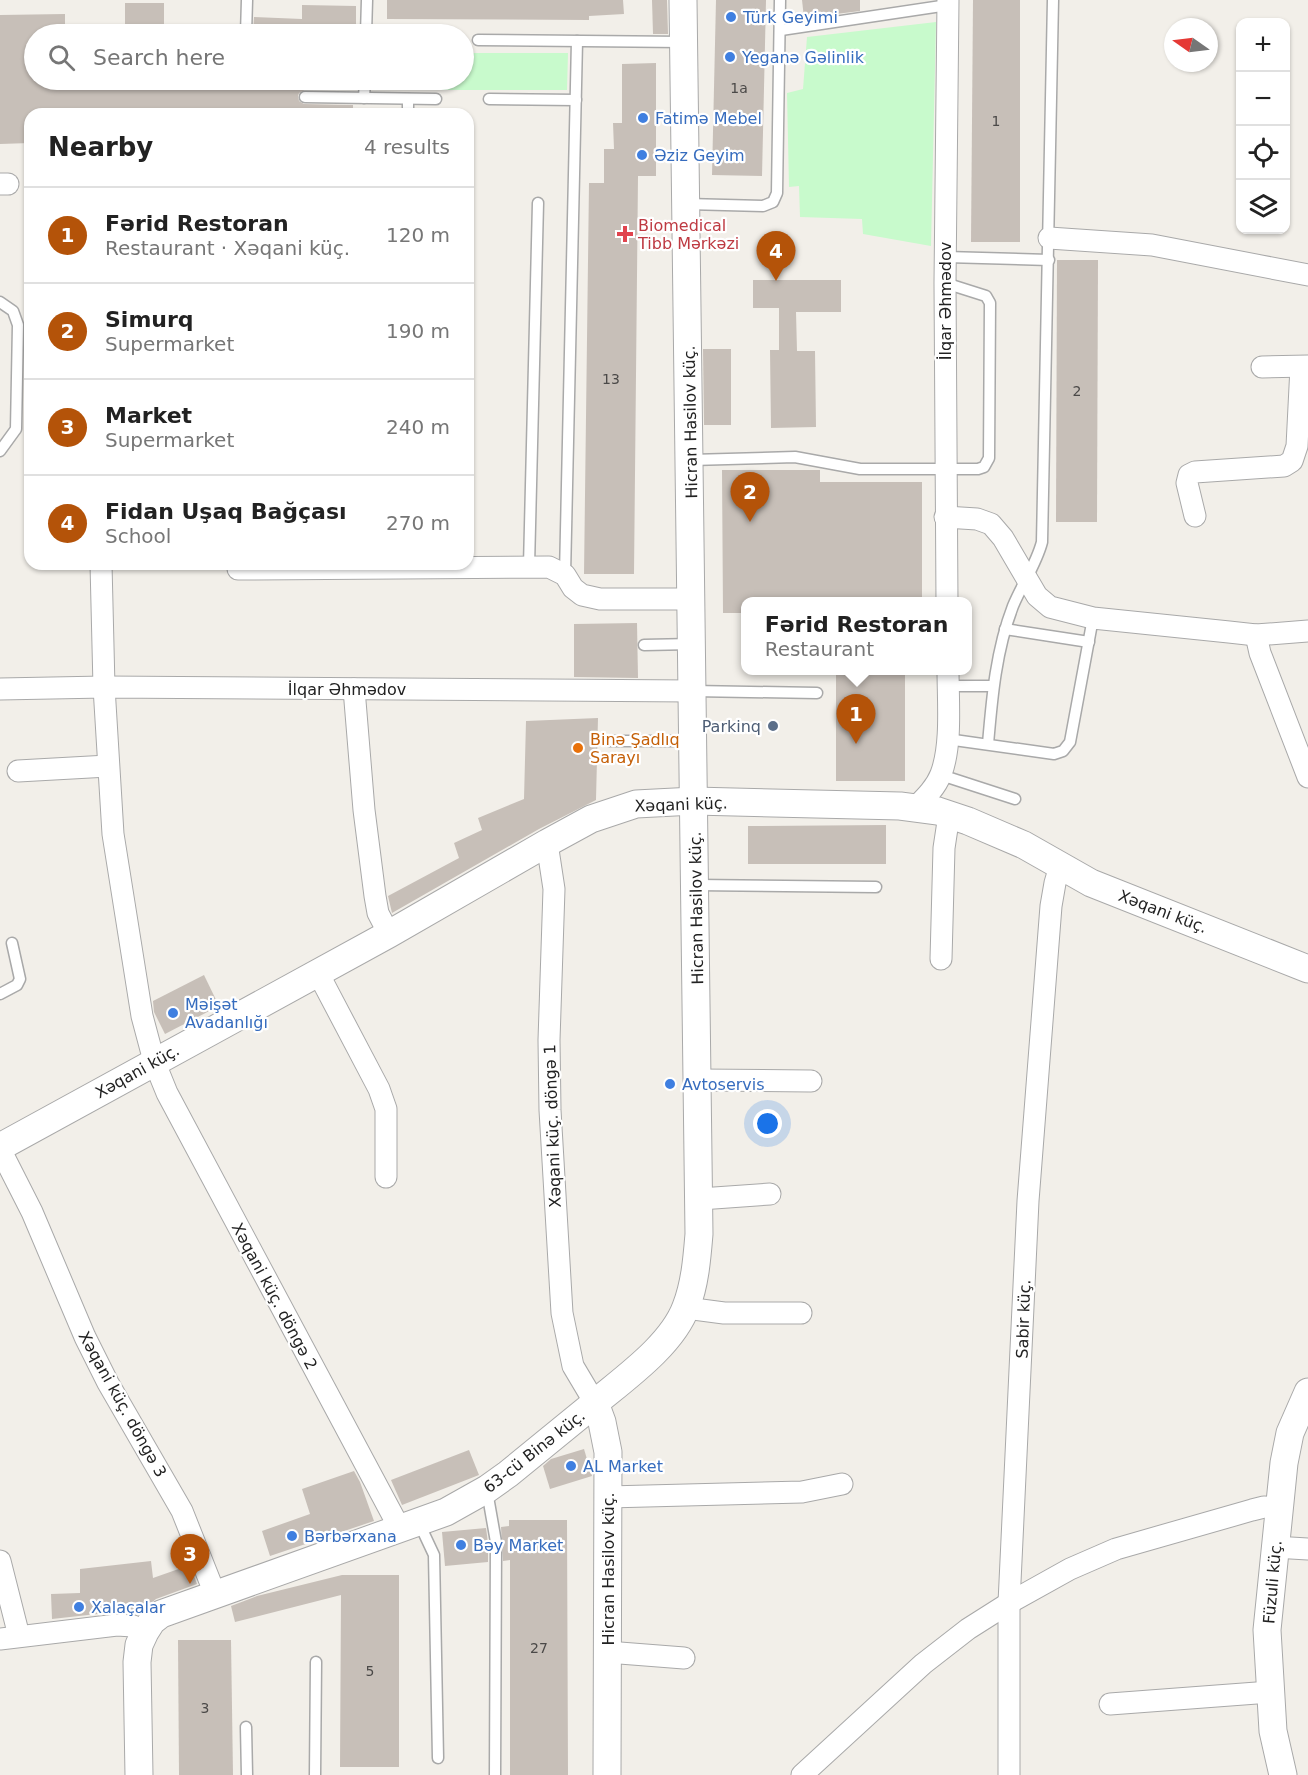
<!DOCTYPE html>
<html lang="en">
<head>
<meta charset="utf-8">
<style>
  :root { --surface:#fff; --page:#f2f2f2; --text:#222; --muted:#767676; --line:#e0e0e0; --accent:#b45309 }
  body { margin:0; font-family:"DejaVu Sans",sans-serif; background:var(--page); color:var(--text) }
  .controls { position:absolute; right:18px; top:18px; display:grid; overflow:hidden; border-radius:12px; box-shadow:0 2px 4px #0004 }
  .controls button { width:54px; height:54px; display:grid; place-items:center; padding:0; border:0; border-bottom:2px solid var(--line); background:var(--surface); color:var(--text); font:30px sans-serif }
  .compass { position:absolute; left:1164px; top:18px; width:54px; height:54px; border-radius:50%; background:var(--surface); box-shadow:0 2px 4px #0004; rotate:284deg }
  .you { position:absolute; left:768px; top:1124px; width:21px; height:21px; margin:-15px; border:4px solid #fff; border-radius:50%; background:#1a73e8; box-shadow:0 0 0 9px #1a73e833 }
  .badge { display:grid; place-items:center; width:39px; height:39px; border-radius:50%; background:var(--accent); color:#fff; font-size:20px; font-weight:700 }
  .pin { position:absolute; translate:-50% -50px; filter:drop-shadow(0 2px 3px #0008) }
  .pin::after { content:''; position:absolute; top:32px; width:21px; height:18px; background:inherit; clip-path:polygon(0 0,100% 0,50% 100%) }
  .popup { position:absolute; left:741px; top:597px; width:231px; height:78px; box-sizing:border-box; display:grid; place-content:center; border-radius:12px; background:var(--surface); filter:drop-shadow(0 2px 4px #0005); font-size:20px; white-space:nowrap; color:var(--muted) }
  .popup b { font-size:22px; color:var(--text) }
  .popup::after { content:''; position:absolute; left:50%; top:100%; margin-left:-12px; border:12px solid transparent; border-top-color:var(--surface) }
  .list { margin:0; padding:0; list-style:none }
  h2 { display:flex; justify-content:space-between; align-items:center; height:78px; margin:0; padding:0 24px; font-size:26px }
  h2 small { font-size:20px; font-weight:400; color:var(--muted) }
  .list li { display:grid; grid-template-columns:39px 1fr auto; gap:18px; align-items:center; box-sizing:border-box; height:96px; padding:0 24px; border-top:2px solid var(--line) }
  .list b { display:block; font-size:22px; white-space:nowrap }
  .list p { margin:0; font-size:20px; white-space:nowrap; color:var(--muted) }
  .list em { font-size:20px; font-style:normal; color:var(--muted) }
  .icon { flex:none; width:33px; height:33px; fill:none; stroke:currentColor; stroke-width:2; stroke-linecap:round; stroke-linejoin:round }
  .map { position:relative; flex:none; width:1308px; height:1775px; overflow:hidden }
  .search { position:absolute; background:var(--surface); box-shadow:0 2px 4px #0004; left:24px; top:24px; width:450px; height:66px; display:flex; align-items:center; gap:15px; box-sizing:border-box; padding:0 21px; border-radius:33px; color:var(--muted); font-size:22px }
  .panel { position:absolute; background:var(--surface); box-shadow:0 2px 4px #0004; left:24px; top:108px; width:450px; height:462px; border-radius:18px }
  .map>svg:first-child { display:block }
  .park { fill:#c8facc }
  .building { fill:#c7bfb8 }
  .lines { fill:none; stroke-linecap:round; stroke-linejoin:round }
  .service-casing { stroke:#a9a9a9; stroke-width:13 }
  .minor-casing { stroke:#a9a9a9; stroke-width:23 }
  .tertiary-casing { stroke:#a9a9a9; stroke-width:29 }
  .service { stroke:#fff; stroke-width:10 }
  .minor { stroke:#fff; stroke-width:21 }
  .tertiary { stroke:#fff; stroke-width:27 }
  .shop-dot { fill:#3f7fe0; stroke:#fff; stroke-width:2 }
  .health-dot { fill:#e0444e; stroke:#fff; stroke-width:2 }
  .service-dot { fill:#5c6f8a; stroke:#fff; stroke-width:2 }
  .food-dot { fill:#e8710a; stroke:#fff; stroke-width:2 }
  .labels { text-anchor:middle; stroke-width:4.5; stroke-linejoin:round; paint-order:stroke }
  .number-label { font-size:14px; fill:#4b4948 }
  .shop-label { font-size:16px; fill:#366cbe; stroke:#fff; text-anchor:start }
  .health-label { font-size:16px; fill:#be3a42; stroke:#fff; text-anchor:start }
  .street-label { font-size:16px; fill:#222; stroke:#fff }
  .service-label { font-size:16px; fill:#4e5e75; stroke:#fff; text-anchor:end }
  .food-label { font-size:16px; fill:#c56008; stroke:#fff; text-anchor:start }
</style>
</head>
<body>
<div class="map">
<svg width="1308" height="1775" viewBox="0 0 1308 1775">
  <rect width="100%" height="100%" fill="#f2efe9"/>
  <g class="park">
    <path d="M936 22 931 246 863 234 862 219 800 217 799 186 789 187 787 93 803 89 807 37Z"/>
    <path d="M464 53H568L567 90H383V80H464Z"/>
  </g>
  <g class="building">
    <path d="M387 0H623L624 14 589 16V20L387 19Z"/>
    <path d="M652 0H667L668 34H653Z"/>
    <path d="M716 0H766L762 176 712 175Z"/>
    <path d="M802 0H860V11L804 18Z"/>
    <path d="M973 0H1020V242H971Z"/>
    <rect x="125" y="3" width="39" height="31"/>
    <path d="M302 5 356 6V34H253L254 17 302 19Z"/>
    <path d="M65 14V34H34V80H354V90H305L299 93 298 96 299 101 304 104 353 105V114H30V143L0 144V15Z"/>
    <path d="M656 63V176H638L634 574H584L589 183H604V149H614L613 123H622V64Z"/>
    <path d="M1057 260H1098L1097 522H1056Z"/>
    <path d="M753 280H841V312H796L797 351H815L816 427 771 428 770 350H779V308H753Z"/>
    <path d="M703 349H731V425H704Z"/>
    <path d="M722 470H820V482H922V602H745V613H723Z"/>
    <path d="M637 623 638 678 574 677V624Z"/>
    <rect x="836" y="670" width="69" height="111"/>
    <path d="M598 718 596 800 539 829 392 913 388 896 459 858 454 843 482 830 478 818 524 799 526 721Z"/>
    <path d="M886 825V864H748V826Z"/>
    <path d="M204 975 219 1006 165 1034 154 1012 153 1001Z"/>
    <path d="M584 1449 592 1476 550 1489 543 1466 551 1459Z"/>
    <path d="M469 1450 479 1475 402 1505 391 1480Z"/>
    <path d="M354 1471 360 1482 374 1521 270 1556 262 1531 310 1514 302 1489Z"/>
    <path d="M509 1520H567L568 1775H510V1560L503 1561 501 1527 509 1526Z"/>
    <path d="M486 1528 488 1543V1562L445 1566 442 1532Z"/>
    <path d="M151 1561 153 1578 190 1565 197 1584 156 1599 141 1611 133 1613 115 1612 52 1619 51 1594 80 1593V1569Z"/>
    <path d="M342 1575H399V1767H340L341 1595 235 1622 231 1606 257 1596Z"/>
    <path d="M178 1640H231L233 1775H179Z"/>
  </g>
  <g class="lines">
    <defs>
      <g id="service">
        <path d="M781 30 948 5"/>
        <path d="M246 34 247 0"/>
        <path d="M366 34 367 0"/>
        <path d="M478 40 683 42"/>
        <path d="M305 97 436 99"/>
        <path d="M364 98 365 80"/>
        <path d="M489 99 576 100"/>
        <path d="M408 114V99"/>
        <path d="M687 204 763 206 773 202 777 193 780 0"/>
        <path d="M946 257 1049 260"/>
        <path d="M0 302 13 311 18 325 16 429 0 451"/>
        <path d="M691 460 795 457 860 469H978L984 467 989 458 990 303 986 296 945 283"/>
        <path d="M529 566 538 203"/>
        <path d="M565 575 577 41"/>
        <path d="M1005 629 1089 642"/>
        <path d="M644 645 692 644"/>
        <path d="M948 686H993"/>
        <path d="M693 691 817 693"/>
        <path d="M947 739 1054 754 1063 751 1070 742 1093 618"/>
        <path d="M609 741H693"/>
        <path d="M988 744C992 697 996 650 1013 606 1022 584 1036 565 1042 542L1053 0"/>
        <path d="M941 775 1015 799"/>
        <path d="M696 885 876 887"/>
        <path d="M0 994 17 985 20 979 12 943"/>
        <path d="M487 1491 496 1542 495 1775"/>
        <path d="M419 1523 434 1555 438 1758"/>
        <path d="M246 1727 247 1775"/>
        <path d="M315 1775 316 1662"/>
      </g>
      <g id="minor">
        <path d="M0 184H8"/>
        <path d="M1049 238 1152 245 1308 275"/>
        <path d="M1262 367 1308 366"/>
        <path d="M1195 516 1187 483 1189 475 1195 472 1284 466 1292 461 1297 446 1301 367"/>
        <path d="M945 517 977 519 991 524 1003 538 1037 596 1050 607 1093 618 1229 632 1256 635 1308 631"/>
        <path d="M101 564 104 687 113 834 142 1016 154 1061 167 1093 400 1529"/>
        <path d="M238 569 549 567 565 575 573 588 582 595 600 599H692"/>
        <path d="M947 602 945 283 948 0"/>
        <path d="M1256 635 1260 653 1308 777"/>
        <path d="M0 689 104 687 693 691"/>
        <path d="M354 689 364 810 375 896 378 913 389 934"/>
        <path d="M18 771 108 766"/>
        <path d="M916 807C926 797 936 787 941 774 952 745 948 701 948 670"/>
        <path d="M547 843 554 889 549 1040 550 1110 562 1313 573 1366 595 1403"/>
        <path d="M941 959 944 848 949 815"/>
        <path d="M318 973 379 1089 386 1109V1177"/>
        <path d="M698 1080 811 1081"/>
        <path d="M0 1149 32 1212 85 1337 108 1383 182 1511 215 1594"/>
        <path d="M700 1199 770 1194"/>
        <path d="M686 1308 724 1313H801"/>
        <path d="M608 1497 802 1492 842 1484"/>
        <path d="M1274 1547 1308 1549"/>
        <path d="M0 1561 19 1636"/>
        <path d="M0 1639 117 1625 133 1626 145 1632"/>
        <path d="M607 1652 684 1658"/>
        <path d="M1110 1704 1270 1692"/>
        <path d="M802 1775 923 1664 968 1629 1009 1603 1070 1569 1116 1549 1252 1510 1264 1507 1279 1508"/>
        <path d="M1009 1775V1603L1028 1201 1051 906 1055 883 1060 866"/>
      </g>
      <g id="tertiary">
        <path d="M0 1147 389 934 547 843 591 819 636 804 694 801 900 806 938 811 968 821 1024 845 1091 883 1308 969"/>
        <path d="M139 1775 137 1662 139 1645 145 1632 152 1621 161 1614 446 1512 487 1489 508 1474 595 1403"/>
        <path d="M607 1775 608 1452 602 1422 595 1403C625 1378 672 1345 686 1307 695 1284 697 1258 699 1234L683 0"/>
        <path d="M1283 1775 1273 1731 1267 1630 1284 1463 1290 1433 1308 1392"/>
      </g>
    </defs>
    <use href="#service" class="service-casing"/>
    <use href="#minor" class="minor-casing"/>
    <use href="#tertiary" class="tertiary-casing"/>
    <use href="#service" class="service"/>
    <use href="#minor" class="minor"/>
    <use href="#tertiary" class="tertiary"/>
  </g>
  <g class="shop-dot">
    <circle cx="731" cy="17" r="6"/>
    <circle cx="730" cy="57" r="6"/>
    <circle cx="643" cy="118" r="6"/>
    <circle cx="642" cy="155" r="6"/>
    <circle cx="173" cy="1013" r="6"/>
    <circle cx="670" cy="1084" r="6"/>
    <circle cx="571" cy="1466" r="6"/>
    <circle cx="292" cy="1536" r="6"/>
    <circle cx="461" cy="1545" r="6"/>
    <circle cx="79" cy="1607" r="6"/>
  </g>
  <path class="health-dot" d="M622 225h6v6h6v6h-6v6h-6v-6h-6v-6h6z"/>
  <circle class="service-dot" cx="773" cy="726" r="6"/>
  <circle class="food-dot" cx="578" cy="748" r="6"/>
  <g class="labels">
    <g class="number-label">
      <text x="739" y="93">1a</text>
      <text x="996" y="126">1</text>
      <text x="611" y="384">13</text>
      <text x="1077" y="396">2</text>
      <text x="539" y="1653">27</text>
      <text x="370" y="1676">5</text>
      <text x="205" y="1713">3</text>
    </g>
    <g class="shop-label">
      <text x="743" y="23">Türk Geyimi</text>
      <text x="742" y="63">Yeganə Gəlinlik</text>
      <text x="655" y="124">Fatimə Mebel</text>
      <text x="654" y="161">Əziz Geyim</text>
      <text x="185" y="1010">Məişət<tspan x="185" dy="18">Avadanlığı</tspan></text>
      <text x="682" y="1090">Avtoservis</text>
      <text x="583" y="1472">AL Market</text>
      <text x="304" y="1542">Bərbərxana</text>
      <text x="473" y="1551">Bəy Market</text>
      <text x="91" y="1613">Xalaçalar</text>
    </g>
    <g class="health-label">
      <text x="638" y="231">Biomedical<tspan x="638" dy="18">Tibb Mərkəzi</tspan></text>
    </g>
    <g class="street-label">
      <text transform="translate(945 301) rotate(-90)" y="6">İlqar Əhmədov</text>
      <text transform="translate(690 422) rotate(-91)" y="6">Hicran Hasilov küç.</text>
      <text x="347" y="695">İlqar Əhmədov</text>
      <text transform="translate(681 804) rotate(-2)" y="6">Xəqani küç.</text>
      <text transform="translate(696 908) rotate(-91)" y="6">Hicran Hasilov küç.</text>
      <text transform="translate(1163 911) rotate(21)" y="6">Xəqani küç.</text>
      <text transform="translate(137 1071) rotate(-29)" y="6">Xəqani küç.</text>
      <text transform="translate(552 1126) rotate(-92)" y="6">Xəqani küç. döngə 1</text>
      <text transform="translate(275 1296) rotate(62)" y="6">Xəqani küç. döngə 2</text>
      <text transform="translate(1023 1319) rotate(-88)" y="6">Sabir küç.</text>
      <text transform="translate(123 1404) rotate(61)" y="6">Xəqani küç. döngə 3</text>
      <text transform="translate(534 1451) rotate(-38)" y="6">63-cü Binə küç.</text>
      <text transform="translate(608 1569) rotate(-90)" y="6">Hicran Hasilov küç.</text>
      <text transform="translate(1272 1582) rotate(-85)" y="6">Füzuli küç.</text>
    </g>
    <g class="service-label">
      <text x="761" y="732">Parkinq</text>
    </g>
    <g class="food-label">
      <text x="590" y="745">Binə Şadlıq<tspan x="590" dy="18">Sarayı</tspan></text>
    </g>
  </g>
</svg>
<div class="controls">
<button>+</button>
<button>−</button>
<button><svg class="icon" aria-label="locate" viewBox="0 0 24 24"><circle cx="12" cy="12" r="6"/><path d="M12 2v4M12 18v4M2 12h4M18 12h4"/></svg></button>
<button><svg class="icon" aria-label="layers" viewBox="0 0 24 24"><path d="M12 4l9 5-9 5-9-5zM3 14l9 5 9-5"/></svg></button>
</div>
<svg class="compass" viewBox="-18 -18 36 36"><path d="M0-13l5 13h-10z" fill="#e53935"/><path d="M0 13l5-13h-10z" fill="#767676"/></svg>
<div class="you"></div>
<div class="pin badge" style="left:856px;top:744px">1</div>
<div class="popup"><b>Fərid Restoran</b>Restaurant</div>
<div class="pin badge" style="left:750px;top:522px">2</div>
<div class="pin badge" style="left:190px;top:1584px">3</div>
<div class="pin badge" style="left:776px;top:281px">4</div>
<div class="search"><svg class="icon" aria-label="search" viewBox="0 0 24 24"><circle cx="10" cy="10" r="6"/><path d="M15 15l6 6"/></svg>Search here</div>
<section class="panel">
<h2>Nearby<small>4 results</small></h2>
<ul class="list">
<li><span class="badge">1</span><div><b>Fərid Restoran</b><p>Restaurant · Xəqani küç.</p></div><em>120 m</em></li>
<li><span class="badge">2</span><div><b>Simurq</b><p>Supermarket</p></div><em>190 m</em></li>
<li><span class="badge">3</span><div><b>Market</b><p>Supermarket</p></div><em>240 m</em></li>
<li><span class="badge">4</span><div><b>Fidan Uşaq Bağçası</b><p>School</p></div><em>270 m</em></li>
</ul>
</section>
</div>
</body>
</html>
